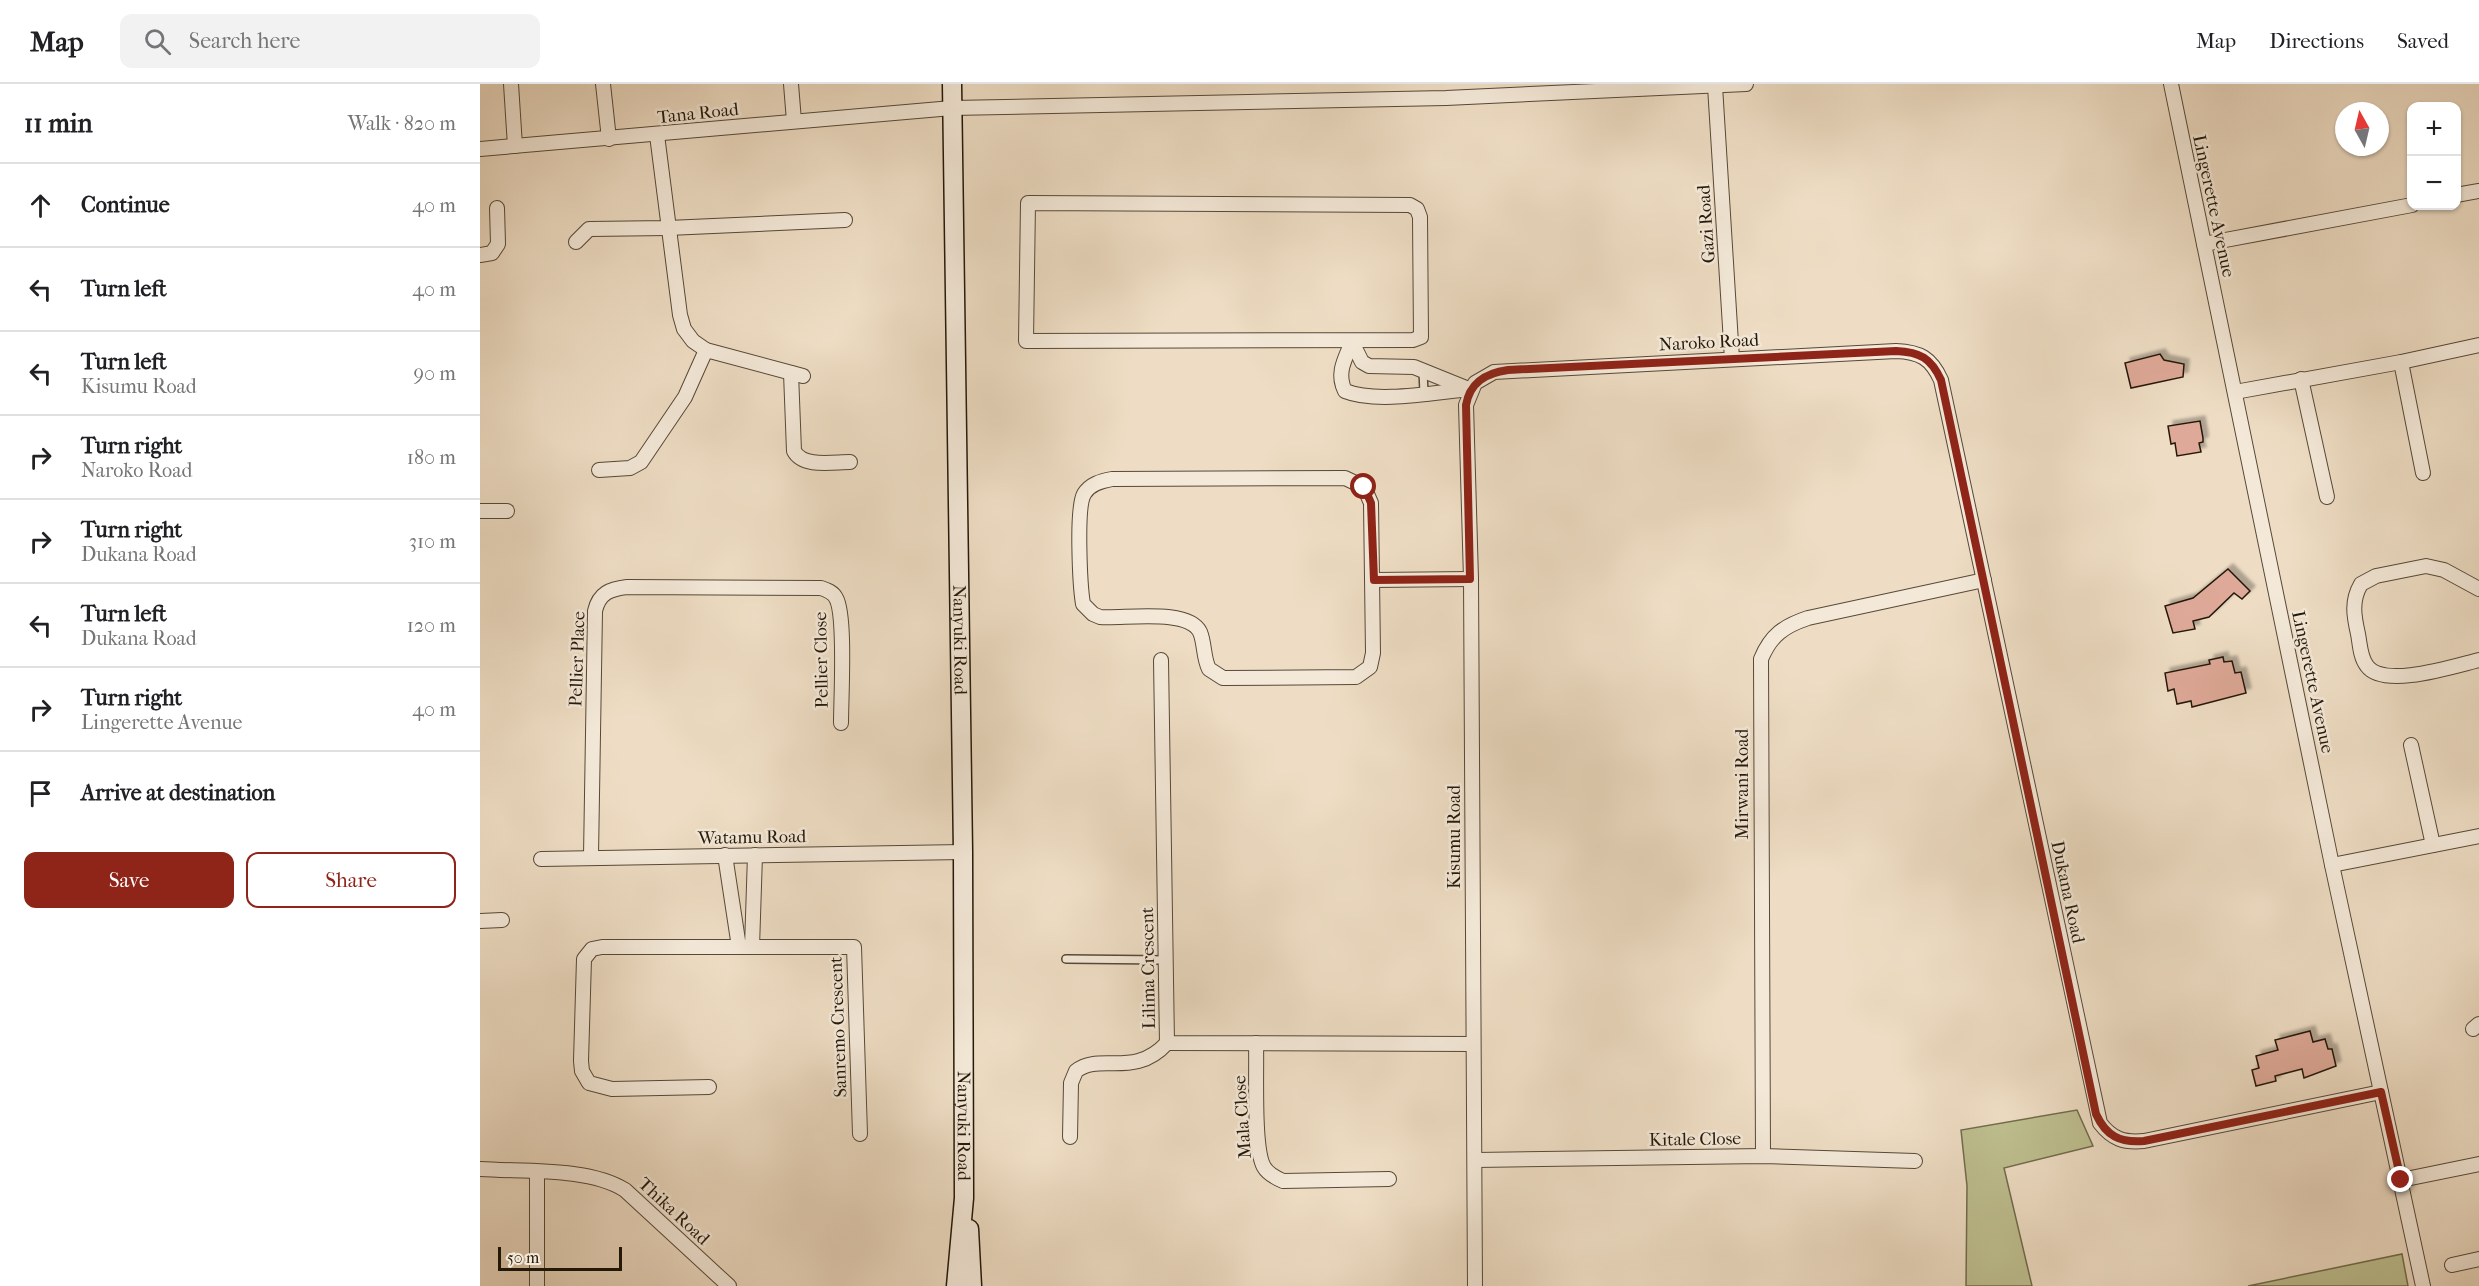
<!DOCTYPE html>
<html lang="en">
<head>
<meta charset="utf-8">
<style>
  :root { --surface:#fff; --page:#f2f2f2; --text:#202124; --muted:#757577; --line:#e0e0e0; --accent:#8f2418 }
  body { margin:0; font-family:"IM FELL French Canon",serif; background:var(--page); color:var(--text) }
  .controls { position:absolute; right:18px; top:18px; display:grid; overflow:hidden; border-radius:12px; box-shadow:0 2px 4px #0004 }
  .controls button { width:54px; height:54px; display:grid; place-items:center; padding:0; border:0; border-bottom:2px solid var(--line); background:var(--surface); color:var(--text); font:30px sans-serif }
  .compass { position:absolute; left:1855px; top:18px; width:54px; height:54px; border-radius:50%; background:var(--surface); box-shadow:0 2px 4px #0004; rotate:352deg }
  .scale { position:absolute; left:18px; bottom:15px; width:124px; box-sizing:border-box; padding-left:6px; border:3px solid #241809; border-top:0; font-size:16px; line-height:21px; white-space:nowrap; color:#241809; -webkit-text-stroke:4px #f4e9d9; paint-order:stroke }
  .stop { position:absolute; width:18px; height:18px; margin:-14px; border:4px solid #8f2418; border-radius:50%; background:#fff }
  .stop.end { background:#8f2418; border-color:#fff; box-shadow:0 2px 6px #0008 }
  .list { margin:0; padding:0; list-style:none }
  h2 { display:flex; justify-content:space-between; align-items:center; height:78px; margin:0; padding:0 24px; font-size:26px }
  h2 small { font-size:20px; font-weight:400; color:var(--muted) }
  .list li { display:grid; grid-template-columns:39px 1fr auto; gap:18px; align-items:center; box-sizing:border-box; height:84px; padding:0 24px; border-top:2px solid var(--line) }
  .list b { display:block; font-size:22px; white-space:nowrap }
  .list p { margin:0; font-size:20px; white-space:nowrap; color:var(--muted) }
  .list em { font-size:20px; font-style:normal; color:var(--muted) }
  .actions { display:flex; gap:12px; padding:18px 24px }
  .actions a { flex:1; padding:14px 0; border:2px solid var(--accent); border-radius:12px; text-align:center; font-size:21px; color:var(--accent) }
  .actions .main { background:var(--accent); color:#fff }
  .icon { flex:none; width:33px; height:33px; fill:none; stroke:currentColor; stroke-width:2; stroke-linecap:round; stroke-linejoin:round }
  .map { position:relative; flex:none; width:1999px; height:1202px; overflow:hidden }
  header { display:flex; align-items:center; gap:36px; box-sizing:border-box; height:84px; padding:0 30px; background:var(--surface); border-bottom:2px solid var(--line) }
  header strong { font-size:28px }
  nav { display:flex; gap:33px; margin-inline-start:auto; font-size:21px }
  .search { width:420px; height:54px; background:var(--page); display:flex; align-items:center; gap:15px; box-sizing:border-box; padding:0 21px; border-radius:12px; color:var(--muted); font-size:22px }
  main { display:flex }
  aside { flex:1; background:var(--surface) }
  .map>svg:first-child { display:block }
  .green { fill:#bebf90; stroke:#716c4c; stroke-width:1.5 }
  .building { fill:#dea998; stroke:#241809; stroke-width:1.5; filter:url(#shadow) }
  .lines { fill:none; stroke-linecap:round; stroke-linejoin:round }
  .lane-casing { stroke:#564938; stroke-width:10 }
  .street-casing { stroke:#564938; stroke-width:16 }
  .secondary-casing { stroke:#241809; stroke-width:21 }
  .lane { stroke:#f4e9d9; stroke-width:7 }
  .street { stroke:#f4e9d9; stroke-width:14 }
  .secondary { stroke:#f4e9d9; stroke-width:18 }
  .route { stroke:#8f2418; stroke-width:8 }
  .labels { text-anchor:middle; stroke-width:5; stroke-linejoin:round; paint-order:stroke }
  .street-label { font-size:18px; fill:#241809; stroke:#f4e9d9 }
</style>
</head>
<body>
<header>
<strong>Map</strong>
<div class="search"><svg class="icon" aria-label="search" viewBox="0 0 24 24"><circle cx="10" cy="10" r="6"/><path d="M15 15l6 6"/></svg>Search here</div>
<nav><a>Map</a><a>Directions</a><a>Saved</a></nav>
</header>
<main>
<aside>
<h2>11 min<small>Walk · 820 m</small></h2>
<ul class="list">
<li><svg class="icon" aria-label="ahead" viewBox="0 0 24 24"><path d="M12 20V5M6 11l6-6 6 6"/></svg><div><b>Continue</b></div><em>40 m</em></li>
<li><svg class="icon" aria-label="left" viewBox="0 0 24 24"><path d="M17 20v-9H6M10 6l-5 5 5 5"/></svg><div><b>Turn left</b></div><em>40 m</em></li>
<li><svg class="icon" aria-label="left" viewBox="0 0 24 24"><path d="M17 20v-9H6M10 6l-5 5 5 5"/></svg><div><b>Turn left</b><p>Kisumu Road</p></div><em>90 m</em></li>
<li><svg class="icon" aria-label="right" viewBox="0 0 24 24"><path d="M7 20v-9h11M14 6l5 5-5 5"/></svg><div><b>Turn right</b><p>Naroko Road</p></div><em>180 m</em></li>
<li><svg class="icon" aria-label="right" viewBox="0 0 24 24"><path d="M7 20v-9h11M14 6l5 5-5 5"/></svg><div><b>Turn right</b><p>Dukana Road</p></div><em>310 m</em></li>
<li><svg class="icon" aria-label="left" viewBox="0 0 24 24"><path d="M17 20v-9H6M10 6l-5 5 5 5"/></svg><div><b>Turn left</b><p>Dukana Road</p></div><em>120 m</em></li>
<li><svg class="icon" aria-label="right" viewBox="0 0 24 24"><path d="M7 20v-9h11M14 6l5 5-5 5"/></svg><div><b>Turn right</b><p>Lingerette Avenue</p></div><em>40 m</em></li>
<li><svg class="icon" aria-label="arrive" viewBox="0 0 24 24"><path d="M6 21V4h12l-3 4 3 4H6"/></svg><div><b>Arrive at destination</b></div></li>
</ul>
<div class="actions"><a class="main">Save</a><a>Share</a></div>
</aside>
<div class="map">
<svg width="1999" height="1202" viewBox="0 0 1999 1202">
  <defs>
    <filter id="shadow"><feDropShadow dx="5" dy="-5" stdDeviation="1.5" flood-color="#0004"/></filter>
  </defs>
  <rect width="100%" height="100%" fill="#eeddc4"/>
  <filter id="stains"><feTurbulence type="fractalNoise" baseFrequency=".00333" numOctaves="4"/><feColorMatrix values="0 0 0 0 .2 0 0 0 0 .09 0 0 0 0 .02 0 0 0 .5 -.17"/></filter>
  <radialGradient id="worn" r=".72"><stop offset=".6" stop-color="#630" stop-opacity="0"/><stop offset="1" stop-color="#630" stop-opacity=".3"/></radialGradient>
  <g class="green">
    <path d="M1597 1026 1613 1062 1524 1084 1552 1202H1486L1487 1102 1481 1046Z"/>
    <path d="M1922 1170 1928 1202H1768Z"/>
  </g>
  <g class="building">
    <path d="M1680 270 1684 276 1704 280 1703 293 1651 304 1645 279Z"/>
    <path d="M1720 337 1723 354V358L1719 359 1721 368 1697 372 1695 359 1691 360 1688 342Z"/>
    <path d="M1748 485 1770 507 1762 515 1754 509 1729 533 1713 537 1715 545 1693 549 1685 522 1713 514Z"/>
    <path d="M1743 573 1744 578 1752 577 1755 589 1761 588 1766 609 1712 623 1711 617 1697 620 1694 605 1688 607 1685 589 1730 580 1729 576Z"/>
    <path d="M1830 947 1833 958 1845 955 1848 965H1852L1856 982 1824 994 1822 985 1795 992 1796 997 1776 1002 1772 986 1779 984 1776 972 1798 966 1795 956Z"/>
  </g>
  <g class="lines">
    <defs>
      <g id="lane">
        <path d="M943 287 944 309"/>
        <path d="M586 875 686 876"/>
      </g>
      <g id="street">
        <path d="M31 0 35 62"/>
        <path d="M123 0 129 55"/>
        <path d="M311 0 314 37"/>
        <path d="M1691 0 1852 781 1943 1202"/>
        <path d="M1235 2 1252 275"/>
        <path d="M177 51 200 231 204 245 213 257 226 266 323 292"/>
        <path d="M0 65 472 24 966 14 1266 0"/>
        <path d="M1976 111 1999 107"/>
        <path d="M548 119 930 121 937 125 940 133 941 253 933 256 546 257Z"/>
        <path d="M96 158 109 145 188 144 365 136"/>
        <path d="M1724 160 1932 121"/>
        <path d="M0 171 12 169 18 160 17 124"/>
        <path d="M872 258C865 275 856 289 865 307 897 320 956 308 991 305"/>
        <path d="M872 258 882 278 889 282 934 283 986 304"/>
        <path d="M1921 278 1943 389"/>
        <path d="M311 289 314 367C323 384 353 378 370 378"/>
        <path d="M1821 295 1847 413"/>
        <path d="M1755 308 1921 278 1999 261"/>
        <path d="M119 386 150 384 161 378 205 313 226 266"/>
        <path d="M865 394 884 403 891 419 893 569 890 583 876 593 743 594 729 585C723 573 725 560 720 548 708 524 644 535 620 533L613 530 603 520C600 502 596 424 604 410 610 400 621 397 632 395Z"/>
        <path d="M0 427H27"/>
        <path d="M894 496 991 495"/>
        <path d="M1999 505 1964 486 1946 482 1896 492 1881 500C1871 517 1874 532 1878 550 1880 560 1880 573 1887 582 1904 605 1974 582 1999 576"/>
        <path d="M681 576 687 959 993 960"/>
        <path d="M1931 661 1953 761"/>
        <path d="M245 771 259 863H374L380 1050"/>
        <path d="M111 772 115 527C119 509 130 505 147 503L341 504C347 506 353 508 356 514 366 531 361 614 361 639"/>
        <path d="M61 775 483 768"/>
        <path d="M1852 781 1999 752"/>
        <path d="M0 837 22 836"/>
        <path d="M272 863 275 771"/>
        <path d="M1993 945 1999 940"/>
        <path d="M776 959C777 984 773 1065 784 1083 788 1090 796 1094 803 1097L909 1095"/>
        <path d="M229 1003 132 1005 109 999 102 987 101 977 104 875 112 865 122 863H259"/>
        <path d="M590 1053 591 999 596 987C620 968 654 995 687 959"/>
        <path d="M1283 1072 1281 575C1291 551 1304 542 1328 534L1504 496"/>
        <path d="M996 1076 1283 1072 1435 1077"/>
        <path d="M0 1085C43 1088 109 1083 145 1106L249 1202"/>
        <path d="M57 1089V1202"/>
        <path d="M1921 1096 1999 1080"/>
        <path d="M1972 1181 1999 1175"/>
        <path d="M995 1202 991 495 986 321 995 299 1014 288 1416 267C1440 268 1451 274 1461 296L1620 1039C1632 1055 1644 1059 1664 1057L1901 1008"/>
      </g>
      <g id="secondary">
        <path id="s1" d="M472 0 483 768 484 1114 476 1202"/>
        <path d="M489 1145 492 1202"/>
      </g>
    </defs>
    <use href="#lane" class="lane-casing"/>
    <use href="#street" class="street-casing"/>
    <use href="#secondary" class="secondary-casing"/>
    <use href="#lane" class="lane"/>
    <use href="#street" class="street"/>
    <use href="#secondary" class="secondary"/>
  </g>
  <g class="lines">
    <path class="route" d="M884 403 891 419 894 496 990 495 986 321C990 298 1006 289 1028 286L1416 267C1440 268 1451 274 1461 296L1616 1030C1626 1052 1640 1059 1664 1057L1901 1008 1921 1096"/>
  </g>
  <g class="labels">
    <g class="street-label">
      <text transform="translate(218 29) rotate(-6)" y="6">Tana Road</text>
      <text transform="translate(1734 122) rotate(78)" y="6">Lingerette Avenue</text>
      <text transform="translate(1226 140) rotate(-94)" y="6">Gazi Road</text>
      <text transform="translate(1229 258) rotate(-3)" y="6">Naroko Road</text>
      <text dy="6" stroke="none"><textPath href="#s1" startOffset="556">Nanyuki Road</textPath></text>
      <text transform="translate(97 575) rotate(-88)" y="6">Pellier Place</text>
      <text transform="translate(341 576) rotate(-91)" y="6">Pellier Close</text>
      <text transform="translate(1833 598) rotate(78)" y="6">Lingerette Avenue</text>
      <text transform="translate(1262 700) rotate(-90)" y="6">Mirwani Road</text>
      <text transform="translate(272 753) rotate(-1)" y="6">Watamu Road</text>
      <text transform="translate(974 753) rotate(-90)" y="6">Kisumu Road</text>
      <text transform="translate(1588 808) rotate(78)" y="6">Dukana Road</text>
      <text transform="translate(668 884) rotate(-91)" y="6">Lilima Crescent</text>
      <text transform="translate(358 943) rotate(-92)" y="6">Sanremo Crescent</text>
      <text transform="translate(762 1033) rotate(-94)" y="6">Mala Close</text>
      <text dy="6" stroke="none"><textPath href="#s1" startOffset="1042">Nanyuki Road</textPath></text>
      <text transform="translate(1215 1055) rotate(-1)" y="6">Kitale Close</text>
      <text transform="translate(194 1127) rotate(43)" y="6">Thika Road</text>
    </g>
  </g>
  <rect width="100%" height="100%" filter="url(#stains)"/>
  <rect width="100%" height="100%" fill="url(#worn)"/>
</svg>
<div class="controls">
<button>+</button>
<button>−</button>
</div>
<svg class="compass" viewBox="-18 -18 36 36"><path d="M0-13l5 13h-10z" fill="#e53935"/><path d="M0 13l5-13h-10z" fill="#757577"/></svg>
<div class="scale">50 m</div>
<div class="stop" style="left:884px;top:403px"></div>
<div class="stop end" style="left:1921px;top:1096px"></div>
</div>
</main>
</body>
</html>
